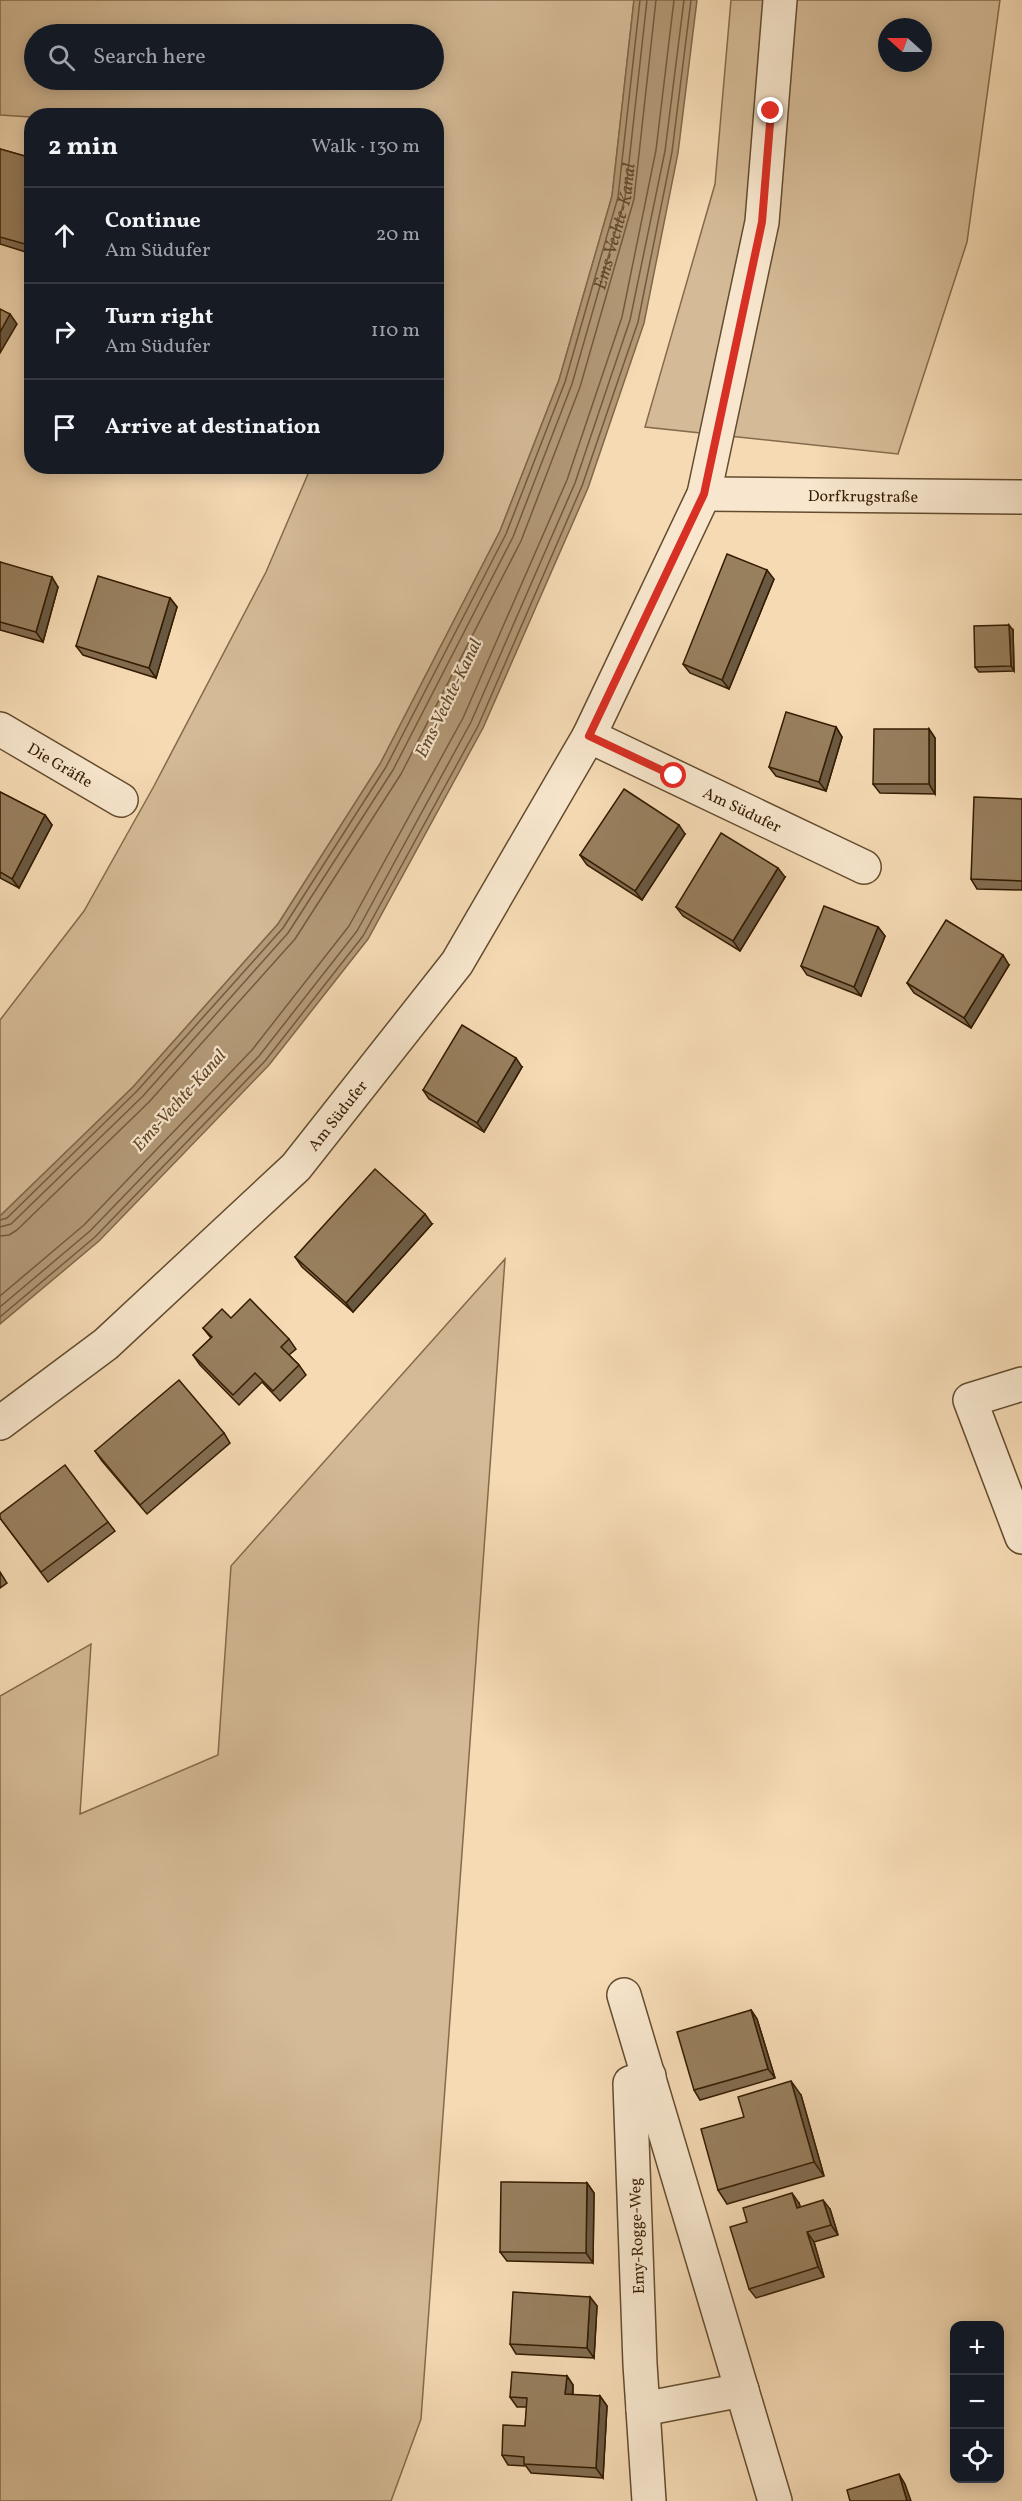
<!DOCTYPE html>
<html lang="en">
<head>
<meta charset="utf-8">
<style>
  :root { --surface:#171b24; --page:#20242c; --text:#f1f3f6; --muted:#9ea1a6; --line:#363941 }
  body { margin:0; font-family:Vollkorn,serif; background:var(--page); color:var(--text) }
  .controls { position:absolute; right:18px; bottom:18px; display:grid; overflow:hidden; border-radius:12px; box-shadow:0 3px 15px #0003 }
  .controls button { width:54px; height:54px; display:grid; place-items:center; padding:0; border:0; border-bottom:2px solid var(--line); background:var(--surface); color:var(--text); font:30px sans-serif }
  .compass { position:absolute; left:878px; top:18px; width:54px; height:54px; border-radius:50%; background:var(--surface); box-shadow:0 3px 15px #0003; rotate:291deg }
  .stop { position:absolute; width:18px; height:18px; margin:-14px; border:4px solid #d93025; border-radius:50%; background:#fff }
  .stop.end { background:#d93025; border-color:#fff; box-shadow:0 2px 6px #0008 }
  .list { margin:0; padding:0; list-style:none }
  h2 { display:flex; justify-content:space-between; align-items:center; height:78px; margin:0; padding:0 24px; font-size:26px }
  h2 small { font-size:20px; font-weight:400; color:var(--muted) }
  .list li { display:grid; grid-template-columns:39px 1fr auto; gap:18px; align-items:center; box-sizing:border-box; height:96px; padding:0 24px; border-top:2px solid var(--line) }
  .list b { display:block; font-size:22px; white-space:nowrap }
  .list p { margin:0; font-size:20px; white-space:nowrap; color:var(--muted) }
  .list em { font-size:20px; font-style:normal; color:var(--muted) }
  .icon { flex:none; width:33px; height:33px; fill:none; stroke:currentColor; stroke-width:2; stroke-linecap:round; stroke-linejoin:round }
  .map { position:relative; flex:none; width:1022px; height:2501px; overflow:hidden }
  .search { position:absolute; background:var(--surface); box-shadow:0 3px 15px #0003; left:24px; top:24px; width:420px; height:66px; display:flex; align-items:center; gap:15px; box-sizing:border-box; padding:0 21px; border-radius:33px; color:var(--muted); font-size:22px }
  .panel { position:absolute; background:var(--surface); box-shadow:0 3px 15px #0003; left:24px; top:108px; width:420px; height:366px; border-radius:24px }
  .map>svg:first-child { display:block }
  .green { fill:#d4ba96; stroke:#846b4c; stroke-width:1.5; fill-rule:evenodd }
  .water { fill:#b39977; stroke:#806748; stroke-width:1.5 }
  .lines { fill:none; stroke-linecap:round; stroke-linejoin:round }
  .shore { stroke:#745a3c; stroke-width:1.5 }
  .minor-casing { stroke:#644c2e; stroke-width:36 }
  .minor { stroke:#f8e7ce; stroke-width:33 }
  .wall { fill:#836d51; stroke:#341c01; stroke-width:1.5 }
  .shaded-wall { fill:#6a5942; stroke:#341c01; stroke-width:1.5 }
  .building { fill:#987f5e; stroke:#341c01; stroke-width:1.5 }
  .route { stroke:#d93025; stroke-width:8 }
  .labels { text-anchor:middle; stroke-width:4.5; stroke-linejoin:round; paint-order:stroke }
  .street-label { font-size:16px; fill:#341c01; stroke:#f8e7ce }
  .water-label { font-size:18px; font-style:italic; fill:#60482a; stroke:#f8e7ce }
</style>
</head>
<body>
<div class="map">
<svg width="1022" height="2501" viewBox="0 0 1022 2501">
  <rect width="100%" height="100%" fill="#f5dab4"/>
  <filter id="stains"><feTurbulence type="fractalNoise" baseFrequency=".00333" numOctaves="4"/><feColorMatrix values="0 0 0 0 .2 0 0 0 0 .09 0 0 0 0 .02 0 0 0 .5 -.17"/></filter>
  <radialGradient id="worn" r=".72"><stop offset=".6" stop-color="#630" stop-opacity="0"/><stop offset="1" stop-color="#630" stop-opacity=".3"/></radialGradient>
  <g class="green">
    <path d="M0 0H634L612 196 559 380 500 531 380 764 278 924 133 1087 0 1216V1020L84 911 154 786 266 572 311 467 436 466V116L31 117 0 115ZM34 34H434V80H34Z"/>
    <path d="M731 0H1000L967 242 898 454 645 427 715 184ZM887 27H923V63H887Z"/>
    <path d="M505 1259 421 2419 391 2501H0V1696L91 1644 80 1814 218 1755 231 1566Z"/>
  </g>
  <path class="water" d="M634 0H697L678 153 644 323 588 488 483 728 368 939 269 1065 99 1241 0 1324V1216L133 1087 278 924 380 764 500 531 559 380 612 196Z"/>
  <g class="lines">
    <g class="shore">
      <path d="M0 1220 7 1218 137 1091 283 928 386 767 506 534 565 382 618 197 640 0"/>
      <path id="s1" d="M0 1227 11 1224 143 1096 288 933 393 770 513 537 572 384 625 198 647 0"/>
      <path d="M0 1236 9 1235 17 1230 149 1102 295 939 401 774 521 541 580 387 634 199 656 0"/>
      <path d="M0 1296 84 1225 252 1050 349 926 463 718 567 480 622 317 656 150 674 0"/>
      <path d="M0 1307 90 1231 259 1056 357 931 471 722 575 483 630 320 665 151 684 0"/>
      <path d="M0 1317 95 1237 265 1061 363 936 478 726 582 486 638 322 672 152 691 0"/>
    </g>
    <defs>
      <g id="minor">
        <path id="s2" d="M704 494 1022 497"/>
        <path id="s3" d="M0 729 121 800"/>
        <path id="s4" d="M589 736 864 867"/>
        <path d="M1022 1384 970 1400 1022 1537"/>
        <path id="s5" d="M0 1423 106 1344 296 1167 457 963 589 736 704 494 762 222 780 0"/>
        <path d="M624 1995 775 2501"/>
        <path d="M643 2409 742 2390"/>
        <path d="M649 2501 640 2364 630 2083 649 2076"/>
      </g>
    </defs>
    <use href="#minor" class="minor-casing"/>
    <use href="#minor" class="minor"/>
  </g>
  <g class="wall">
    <path d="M0 149 32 158V254L0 244Z"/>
    <path d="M0 562 58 587 43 642 0 630Z"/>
    <path d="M774 579 729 689 690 673 683 664Z"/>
    <path d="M170 598 177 607 156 678 83 655 76 646Z"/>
    <path d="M1013 630 1014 671 979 672 975 667Z"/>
    <path d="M836 727 842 737 826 791 776 776 769 767Z"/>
    <path d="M929 729 935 738V794L880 793 873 784Z"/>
    <path d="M0 792 45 815 52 825 19 888 0 878Z"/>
    <path d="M1022 799V890L977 889 971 879Z"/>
    <path d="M685 834 642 900 587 865 580 855Z"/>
    <path d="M785 877 740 951 683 916 676 907Z"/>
    <path d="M878 927 885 936 861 996 807 975 801 966Z"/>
    <path d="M1009 965 971 1028 914 993 907 983Z"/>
    <path d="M522 1067 484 1132 429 1099 423 1090Z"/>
    <path d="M432 1224 353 1312 302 1267 295 1257Z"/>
    <path d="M231 1318 289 1339 296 1349 289 1355 299 1365 306 1375 280 1401 262 1382 239 1405 200 1365 193 1355 211 1338 203 1328Z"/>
    <path d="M224 1433 230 1443 147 1514 102 1461 95 1451Z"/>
    <path d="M0 1518 108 1522 115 1531 48 1582Z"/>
    <path d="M0 1572 7 1583 0 1588Z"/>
    <path d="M751 2010 757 2019 775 2078 700 2100 694 2090Z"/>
    <path d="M801 2095 824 2176 727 2204 718 2190Z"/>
    <path d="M587 2183 594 2193 593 2263 507 2261 500 2252Z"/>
    <path d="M799 2203 800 2207 830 2209 838 2235 814 2242 824 2277 756 2298 749 2289 747 2222Z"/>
    <path d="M590 2297 597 2306 594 2358 516 2354 510 2344Z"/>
    <path d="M567 2376 573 2385V2395L600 2396 607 2406 603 2478 531 2473 526 2466 508 2465 502 2455 525 2426 527 2407H517L510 2397Z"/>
  </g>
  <g class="shaded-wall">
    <path d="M10 314 17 324 0 353V332Z"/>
    <path d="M767 570 774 579 729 689 722 680Z"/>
    <path d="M52 577 58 587 43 642 36 632Z"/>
    <path d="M170 598 177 607 156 678 149 668Z"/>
    <path d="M1009 625 1013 630 1014 671 1011 666Z"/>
    <path d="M836 727 842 737 826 791 819 782Z"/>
    <path d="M929 729 935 738V794L929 784Z"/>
    <path d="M45 815 52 825 19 888 12 879Z"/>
    <path d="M679 825 685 834 642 900 635 891Z"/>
    <path d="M778 868 785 877 740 951 733 941Z"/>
    <path d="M878 927 885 936 861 996 854 987Z"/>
    <path d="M1003 955 1009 965 971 1028 964 1018Z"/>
    <path d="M516 1058 522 1067 484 1132 477 1123Z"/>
    <path d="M425 1214 432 1224 353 1312 346 1303Z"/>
    <path d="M751 2010 757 2019 775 2078 768 2069Z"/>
    <path d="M791 2081 801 2095 824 2176 814 2162Z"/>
    <path d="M587 2183 594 2193 593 2263 586 2253Z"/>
    <path d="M792 2193 799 2203 804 2217 797 2208Z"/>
    <path d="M823 2200 830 2209 838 2235 831 2225Z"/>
    <path d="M807 2232 814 2242 824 2277 818 2267Z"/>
    <path d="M590 2297 597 2306 594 2358 587 2348Z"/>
    <path d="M567 2376 573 2385 572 2404 565 2394Z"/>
    <path d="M600 2396 607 2406 603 2478 596 2468Z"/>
    <path d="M899 2474 905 2484 911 2501H907Z"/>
  </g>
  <g class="building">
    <path d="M0 149 32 158V246L0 237Z"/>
    <path d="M0 309 10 314 0 332Z"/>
    <path d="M727 554 767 570 722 680 683 664Z"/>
    <path d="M0 562 52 577 36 632 0 622Z"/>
    <path d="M98 576 170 598 149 668 76 646Z"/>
    <path d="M1009 625 1011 666 975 667 974 626Z"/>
    <path d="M786 712 836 727 819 782 769 767Z"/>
    <path d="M874 729H929V784H873Z"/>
    <path d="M624 789 679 825 635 891 580 855Z"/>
    <path d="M0 792 45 815 12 879 0 872Z"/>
    <path d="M974 797 1022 799V881L971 879Z"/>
    <path d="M721 833 778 868 733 941 676 907Z"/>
    <path d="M824 906 878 927 854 987 801 966Z"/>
    <path d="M946 920 1003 955 964 1018 907 983Z"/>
    <path d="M462 1025 516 1058 477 1123 423 1090Z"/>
    <path d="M375 1169 425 1214 346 1303 295 1257Z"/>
    <path d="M250 1299 289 1339 281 1347 299 1365 273 1391 255 1373 233 1395 193 1355 212 1337 203 1328 222 1309 231 1318Z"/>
    <path d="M179 1380 224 1433 140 1505 95 1451Z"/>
    <path d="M65 1465 108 1522 41 1572 0 1518V1514Z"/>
    <path d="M751 2010 768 2069 694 2090 677 2032Z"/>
    <path d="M791 2081 814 2162 718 2190 701 2129 744 2117 738 2097Z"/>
    <path d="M501 2182 587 2183 586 2253 500 2252Z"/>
    <path d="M792 2193 797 2208 823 2200 831 2225 807 2232 818 2267 749 2289 730 2227 747 2222 743 2208Z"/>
    <path d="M513 2292 590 2297 587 2348 510 2344Z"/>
    <path d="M512 2372 567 2376 565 2394 600 2396 596 2468 524 2464V2457L502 2455 503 2425 525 2426 527 2398 510 2397Z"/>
    <path d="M899 2474 907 2501H850L847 2490Z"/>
  </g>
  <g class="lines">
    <path class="route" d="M674 776 589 736 704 494 762 222 771 111"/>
  </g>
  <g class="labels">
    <g class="street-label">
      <text dy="6" stroke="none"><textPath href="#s2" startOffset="159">Dorfkrugstraße</textPath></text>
      <text dy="6" stroke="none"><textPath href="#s3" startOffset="70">Die Gräfte</textPath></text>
      <text dy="6" stroke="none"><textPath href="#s4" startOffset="170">Am Südufer</textPath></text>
      <text dy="6" stroke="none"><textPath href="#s5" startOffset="458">Am Südufer</textPath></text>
      <text transform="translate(636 2236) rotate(-92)" y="6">Emy-Rogge-Weg</text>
    </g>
    <g class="water-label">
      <text dy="6" stroke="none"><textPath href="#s1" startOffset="1197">Ems-Vechte-Kanal</textPath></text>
      <text transform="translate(448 698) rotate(-64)" y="6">Ems-Vechte-Kanal</text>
      <text transform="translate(179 1100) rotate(-48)" y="6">Ems-Vechte-Kanal</text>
    </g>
  </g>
  <rect width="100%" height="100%" filter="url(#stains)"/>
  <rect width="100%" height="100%" fill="url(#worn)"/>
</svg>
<div class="controls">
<button>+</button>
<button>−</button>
<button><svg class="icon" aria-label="locate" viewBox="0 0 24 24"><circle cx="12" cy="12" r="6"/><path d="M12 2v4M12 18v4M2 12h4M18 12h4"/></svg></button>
</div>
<svg class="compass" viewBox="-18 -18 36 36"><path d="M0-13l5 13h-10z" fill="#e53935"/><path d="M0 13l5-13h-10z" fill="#9ea1a6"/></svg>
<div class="stop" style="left:674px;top:776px"></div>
<div class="stop end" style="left:771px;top:111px"></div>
<div class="search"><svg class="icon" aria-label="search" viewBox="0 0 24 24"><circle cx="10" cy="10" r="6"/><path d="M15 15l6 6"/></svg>Search here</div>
<section class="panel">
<h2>2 min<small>Walk · 130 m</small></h2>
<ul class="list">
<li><svg class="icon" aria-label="ahead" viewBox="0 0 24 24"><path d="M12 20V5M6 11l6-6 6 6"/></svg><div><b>Continue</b><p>Am Südufer</p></div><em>20 m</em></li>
<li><svg class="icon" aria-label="right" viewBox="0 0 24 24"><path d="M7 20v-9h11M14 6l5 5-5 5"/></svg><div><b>Turn right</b><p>Am Südufer</p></div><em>110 m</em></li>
<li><svg class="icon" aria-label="arrive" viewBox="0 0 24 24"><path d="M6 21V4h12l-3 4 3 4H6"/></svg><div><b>Arrive at destination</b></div></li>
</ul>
</section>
</div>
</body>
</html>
